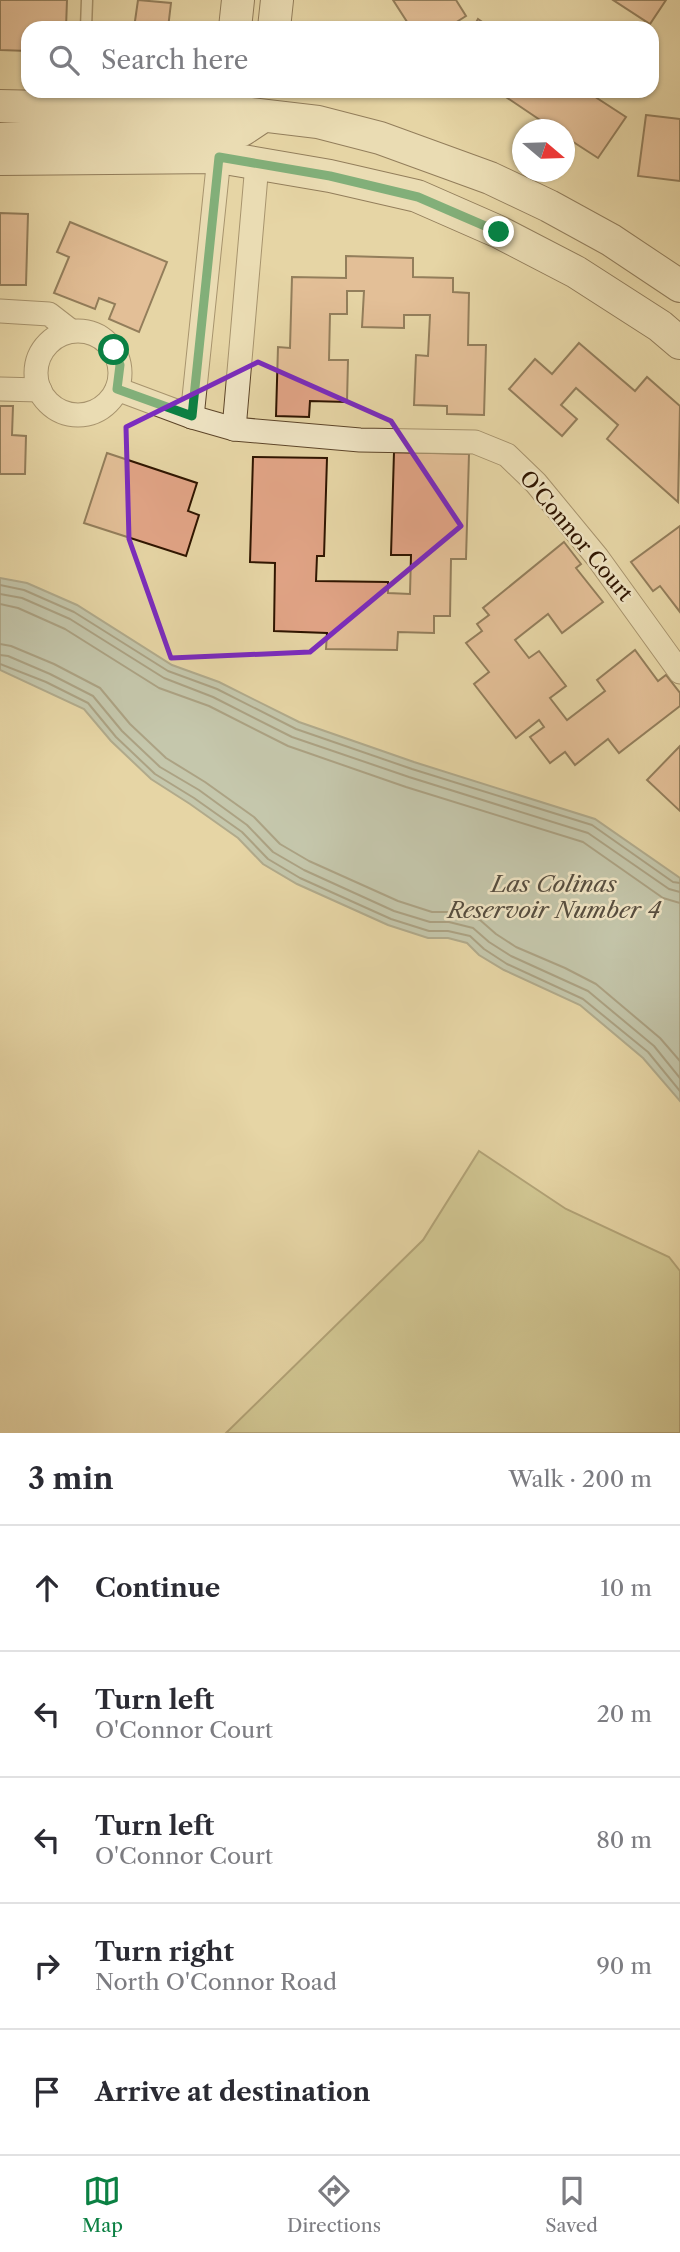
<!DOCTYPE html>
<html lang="en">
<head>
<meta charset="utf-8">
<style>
  :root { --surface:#fff; --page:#f7f7f7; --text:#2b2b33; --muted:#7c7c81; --line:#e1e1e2; --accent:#0b8043 }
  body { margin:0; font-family:"Libre Caslon Text",serif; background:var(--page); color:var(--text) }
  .compass { position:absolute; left:512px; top:119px; width:63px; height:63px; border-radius:50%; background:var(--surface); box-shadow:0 2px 5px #0004; rotate:109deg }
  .stop { position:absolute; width:21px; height:21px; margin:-16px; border:5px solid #0b8043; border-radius:50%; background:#fff }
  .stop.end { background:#0b8043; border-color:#fff; box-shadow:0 2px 7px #0008 }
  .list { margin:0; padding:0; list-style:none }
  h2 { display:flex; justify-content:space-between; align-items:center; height:91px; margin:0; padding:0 28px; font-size:30px }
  h2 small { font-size:23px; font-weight:400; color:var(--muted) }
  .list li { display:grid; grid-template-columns:46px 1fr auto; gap:21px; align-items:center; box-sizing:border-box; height:126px; padding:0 28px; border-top:2px solid var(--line) }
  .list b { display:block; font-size:26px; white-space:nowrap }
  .list p { margin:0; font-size:23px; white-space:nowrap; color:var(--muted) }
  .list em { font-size:23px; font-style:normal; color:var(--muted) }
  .icon { flex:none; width:38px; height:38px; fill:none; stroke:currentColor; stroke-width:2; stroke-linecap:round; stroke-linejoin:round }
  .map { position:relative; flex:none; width:680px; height:1433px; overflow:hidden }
  .search { position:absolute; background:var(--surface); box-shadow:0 2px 5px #0004; left:21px; right:21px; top:21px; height:77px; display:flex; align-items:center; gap:18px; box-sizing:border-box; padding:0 24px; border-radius:21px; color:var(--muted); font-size:26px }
  .sheet { height:721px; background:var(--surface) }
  nav { display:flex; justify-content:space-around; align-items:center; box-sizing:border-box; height:98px; border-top:2px solid var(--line); background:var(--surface); font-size:19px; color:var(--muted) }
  nav a { display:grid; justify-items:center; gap:4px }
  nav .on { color:var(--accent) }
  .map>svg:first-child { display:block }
  .green { fill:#bcbb81; stroke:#766840; stroke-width:2 }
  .water { fill:#9db5b3; stroke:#71756b; stroke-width:2 }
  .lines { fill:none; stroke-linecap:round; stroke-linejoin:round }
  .shore { stroke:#66655a; stroke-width:2 }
  .building { fill:#e1a486; stroke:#2f1500; stroke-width:2 }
  .lane-casing { stroke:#5d4529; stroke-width:13 }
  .street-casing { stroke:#5d4529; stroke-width:25 }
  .secondary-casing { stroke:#2f1500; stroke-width:34 }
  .lane { stroke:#efe4c4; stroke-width:10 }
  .street { stroke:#efe4c4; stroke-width:23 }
  .secondary { stroke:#efe4c4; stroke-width:32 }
  .route { stroke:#0b8043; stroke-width:9 }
  .marked { fill:none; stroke:#7b2cbf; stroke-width:5; stroke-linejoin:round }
  .labels { text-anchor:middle; stroke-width:5; stroke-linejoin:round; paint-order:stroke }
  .street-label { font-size:21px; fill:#2f1500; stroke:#efe4c4 }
  .water-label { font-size:23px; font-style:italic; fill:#564d3f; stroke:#efe4c4 }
</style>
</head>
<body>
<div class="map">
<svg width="680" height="1433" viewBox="0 0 680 1433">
  <rect width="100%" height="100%" fill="#e6d5a5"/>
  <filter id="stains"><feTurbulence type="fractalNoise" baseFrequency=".00286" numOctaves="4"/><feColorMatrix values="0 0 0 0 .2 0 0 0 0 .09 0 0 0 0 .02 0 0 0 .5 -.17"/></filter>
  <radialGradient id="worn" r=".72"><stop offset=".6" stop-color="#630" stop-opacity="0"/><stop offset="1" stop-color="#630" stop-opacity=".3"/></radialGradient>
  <path class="green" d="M479 1151 566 1209 669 1257 680 1271V1433H226L423 1240Z"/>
  <path class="water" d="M0 578 27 583 77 605 172 665 219 682 299 722 414 762 595 819 680 878V1101L643 1058 580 1005 504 970 479 955 467 943 448 938H428L388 925 297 884 263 864 238 838 190 804 151 779 111 741 84 709 0 670Z"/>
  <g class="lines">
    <g class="shore">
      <path d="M0 585 24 590 74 612 168 671 217 689 296 729 412 769 592 825 673 882 680 883"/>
      <path d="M0 594 22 598 70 619 164 678 213 697 292 737 409 777 588 833 669 889 680 892"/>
      <path d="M0 604 18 608 65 629 159 688 209 706 288 746 406 787 583 842 663 898 680 903"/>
      <path d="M0 644 11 646 54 664 100 688 130 724 166 758 205 782 254 817 280 844 309 861 398 901 432 912H453L480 920 496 934 516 947 565 968 596 984 660 1038 680 1061"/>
      <path d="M0 655 8 656 50 674 93 696 122 731 160 767 199 790 247 825 273 852 304 870 394 911 430 922H449L473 928 489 942 511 956 588 991 654 1046 680 1078"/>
      <path d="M0 664 46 682 88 703 116 737 155 774 194 798 242 832 268 859 300 878 391 919 429 931H448L470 936 484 949 507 964 583 999 648 1052 680 1091"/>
    </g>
  </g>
  <g class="building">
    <path d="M0 0H67L66 28H28V51L0 50Z"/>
    <path d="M138 0 171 3 168 28H134Z"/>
    <path d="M393 0H456L466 16 447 28H411Z"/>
    <path d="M613 0H666L650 24Z"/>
    <path d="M478 19 491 28H473Z"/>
    <path d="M497 91H586L626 117 598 158 564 136V130H555Z"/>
    <path d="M646 115 680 119V181L638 176Z"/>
    <path d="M0 213 28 214 26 285H0Z"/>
    <path d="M70 222 167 262 139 332 109 319 115 304 99 298 95 309 54 293 69 257 57 252Z"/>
    <path d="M346 256 413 258V277L453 278V292L469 293 468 345H486L484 415 447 414V406L414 405 416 355 428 356 430 315H404V328L362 327 364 291H347V314H330L329 360H348L347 402 310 401 309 417 276 416 278 347 290 348 292 277 346 278Z"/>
    <path d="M579 343 635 391 647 377 680 406 678 502 607 439 618 425 576 388 561 405 577 419 562 436 509 389 535 359 552 374Z"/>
    <path d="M0 406H13L12 435 26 436 25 474H0Z"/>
    <path d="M394 452 469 454 466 559H451L450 616H434V633L398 632 397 650 326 649 327 633 274 631 275 563 250 562 253 457 327 458 324 556H317L316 581 388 582V593L410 594 411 555H391Z"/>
    <path d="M107 453 197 483 188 511 199 515 186 556 84 523Z"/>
    <path d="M680 526V612L660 586 653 591 631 562Z"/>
    <path d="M564 542 581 564 576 568 603 602 562 633 548 614 515 640 529 658 539 651 566 686 550 698 567 720 605 691 597 680 635 650 658 681 666 675 680 693V706L619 753 608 739 575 765 565 752 550 763 530 737 544 727 539 720 516 738 474 684 489 672 466 643 482 631 477 624 489 615 483 608Z"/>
    <path d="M680 746V811L647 780Z"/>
  </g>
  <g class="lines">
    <defs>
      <path id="lane" d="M86 28 87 0"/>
      <g id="street">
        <path d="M0 311 49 314 71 331"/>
        <circle cx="78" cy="373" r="42"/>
        <path d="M0 389 40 390"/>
        <path d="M117 389 192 417 234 429 360 440 475 442 507 455 536 483 597 557 680 672"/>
        <path d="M192 417 219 157"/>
        <path d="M234 429 257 164"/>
      </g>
      <g id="secondary">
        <path d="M235 28 238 0"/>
        <path d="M274 28 277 0"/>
        <path d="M0 106 225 111 318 122 380 138 490 178 549 206 611 240 680 286"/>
        <path d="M0 139 124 133 222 134 242 130 263 116"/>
        <path d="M0 159 219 157 330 176 417 196 499 232 576 272 660 326 680 343"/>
      </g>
    </defs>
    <use href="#lane" class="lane-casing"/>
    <use href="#street" class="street-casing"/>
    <use href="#secondary" class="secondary-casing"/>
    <use href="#lane" class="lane"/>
    <use href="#street" class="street"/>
    <use href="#secondary" class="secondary"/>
  </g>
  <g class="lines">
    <path class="route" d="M114 350 120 365 117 389 192 416 219 157 330 176 418 197 499 232"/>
  </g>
  <path d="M0 0H680V1433H0ZM258 362 391 421 461 526 310 652 171 658 129 539 126 427Z" fill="#e6d5a5" fill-opacity=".55" fill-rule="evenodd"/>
  <path class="marked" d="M258 362 391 421 461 526 310 652 171 658 129 539 126 427Z"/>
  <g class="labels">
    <g class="street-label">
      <text transform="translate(576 536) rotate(50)" y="7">O'Connor Court</text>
    </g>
    <g class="water-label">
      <text x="554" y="892">Las Colinas<tspan x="554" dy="26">Reservoir Number 4</tspan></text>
    </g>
  </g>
  <rect width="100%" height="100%" filter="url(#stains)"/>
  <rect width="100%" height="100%" fill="url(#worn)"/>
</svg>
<svg class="compass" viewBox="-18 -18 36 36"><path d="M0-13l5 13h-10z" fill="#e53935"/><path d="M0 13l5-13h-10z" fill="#7c7c81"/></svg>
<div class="stop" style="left:114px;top:350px"></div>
<div class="stop end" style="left:499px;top:232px"></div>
<div class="search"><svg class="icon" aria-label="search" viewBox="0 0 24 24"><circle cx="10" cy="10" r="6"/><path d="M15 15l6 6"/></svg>Search here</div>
</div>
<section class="sheet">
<h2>3 min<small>Walk · 200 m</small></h2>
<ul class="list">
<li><svg class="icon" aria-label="ahead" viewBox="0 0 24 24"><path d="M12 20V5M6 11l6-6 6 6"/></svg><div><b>Continue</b></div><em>10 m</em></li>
<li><svg class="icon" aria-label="left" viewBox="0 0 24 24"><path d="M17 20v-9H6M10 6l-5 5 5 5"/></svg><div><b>Turn left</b><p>O'Connor Court</p></div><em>20 m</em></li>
<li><svg class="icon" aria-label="left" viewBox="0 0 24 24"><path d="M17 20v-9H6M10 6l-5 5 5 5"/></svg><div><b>Turn left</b><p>O'Connor Court</p></div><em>80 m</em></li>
<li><svg class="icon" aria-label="right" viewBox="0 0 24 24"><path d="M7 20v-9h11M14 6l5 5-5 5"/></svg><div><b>Turn right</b><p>North O'Connor Road</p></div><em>90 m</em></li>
<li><svg class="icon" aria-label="arrive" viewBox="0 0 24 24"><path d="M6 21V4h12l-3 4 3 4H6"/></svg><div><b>Arrive at destination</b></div></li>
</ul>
</section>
<nav>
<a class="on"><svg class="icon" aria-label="map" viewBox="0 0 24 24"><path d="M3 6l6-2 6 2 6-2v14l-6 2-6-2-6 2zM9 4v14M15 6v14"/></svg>Map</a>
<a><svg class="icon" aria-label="directions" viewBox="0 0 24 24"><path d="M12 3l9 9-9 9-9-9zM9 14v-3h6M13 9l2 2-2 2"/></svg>Directions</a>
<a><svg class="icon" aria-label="saved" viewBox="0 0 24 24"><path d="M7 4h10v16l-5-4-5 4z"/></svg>Saved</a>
</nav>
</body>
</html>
